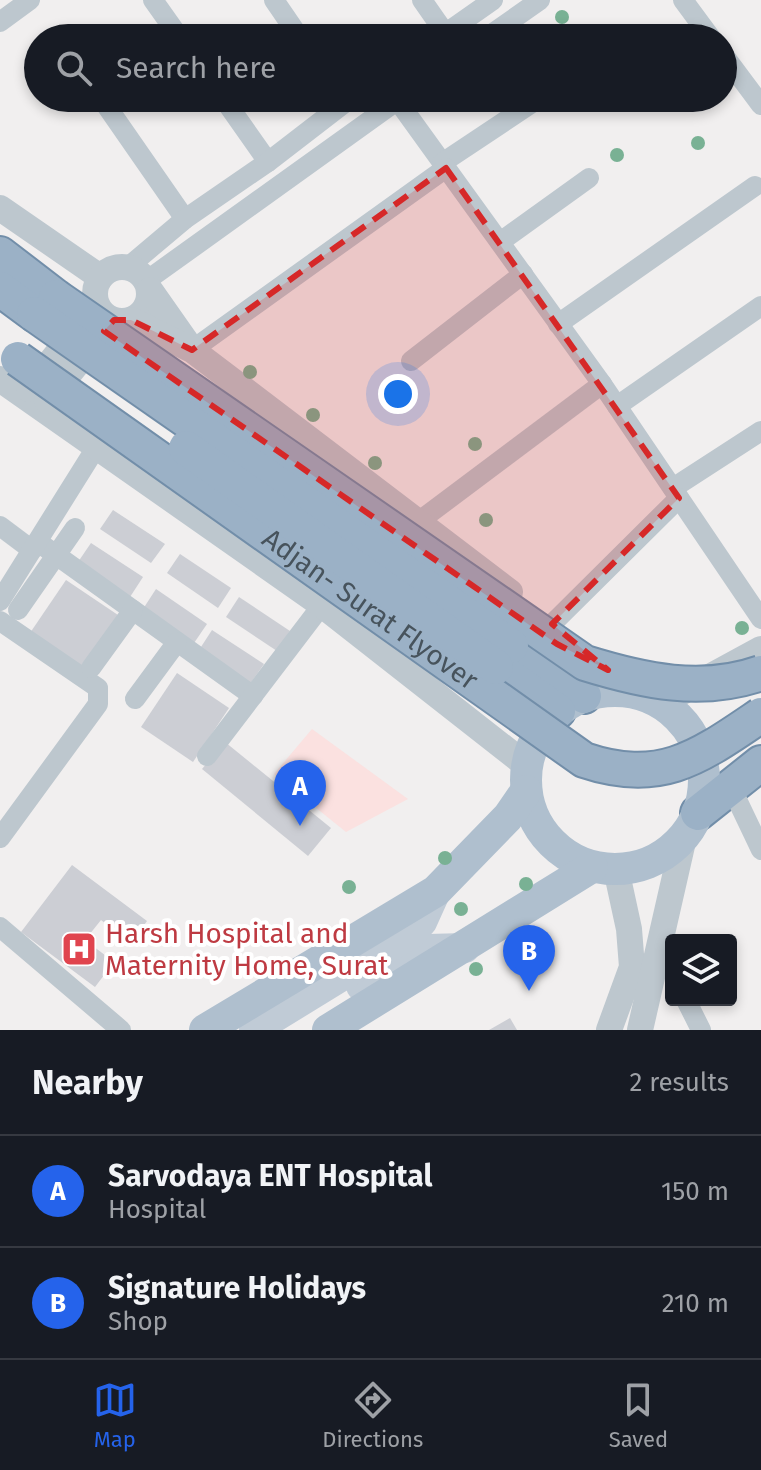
<!DOCTYPE html>
<html lang="en">
<head>
<meta charset="utf-8">
<style>
  :root { --surface:#171b24; --page:#20242c; --text:#f1f3f6; --muted:#9ea1a6; --line:#363941; --accent:#2563eb }
  body { margin:0; font-family:"Fira Sans",sans-serif; background:var(--page); color:var(--text) }
  .controls { position:absolute; right:24px; bottom:24px; display:grid; overflow:hidden; border-radius:8px; box-shadow:0 4px 12px #0003 }
  .controls button { width:72px; height:72px; display:grid; place-items:center; padding:0; border:0; border-bottom:2px solid var(--line); background:var(--surface); color:var(--text); font:40px sans-serif }
  .you { position:absolute; left:398px; top:394px; width:28px; height:28px; margin:-20px; border:6px solid #fff; border-radius:50%; background:#1a73e8; box-shadow:0 0 0 12px #1a73e833 }
  .badge { display:grid; place-items:center; width:52px; height:52px; border-radius:50%; background:var(--accent); color:#fff; font-size:26px; font-weight:700 }
  .pin { position:absolute; translate:-50% -66px; filter:drop-shadow(0 2px 4px #0008) }
  .pin::after { content:''; position:absolute; top:42px; width:28px; height:24px; background:inherit; clip-path:polygon(0 0,100% 0,50% 100%) }
  .list { margin:0; padding:0; list-style:none }
  h2 { display:flex; justify-content:space-between; align-items:center; height:104px; margin:0; padding:0 32px; font-size:34px }
  h2 small { font-size:26px; font-weight:400; color:var(--muted) }
  .list li { display:grid; grid-template-columns:52px 1fr auto; gap:24px; align-items:center; box-sizing:border-box; height:112px; padding:0 32px; border-top:2px solid var(--line) }
  .list b { display:block; font-size:30px; white-space:nowrap }
  .list p { margin:0; font-size:26px; white-space:nowrap; color:var(--muted) }
  .list em { font-size:26px; font-style:normal; color:var(--muted) }
  .icon { flex:none; width:44px; height:44px; fill:none; stroke:currentColor; stroke-width:2; stroke-linecap:round; stroke-linejoin:round }
  .map { position:relative; flex:none; width:761px; height:1030px; overflow:hidden }
  .search { position:absolute; background:var(--surface); box-shadow:0 4px 12px #0003; left:24px; right:24px; top:24px; height:88px; display:flex; align-items:center; gap:20px; box-sizing:border-box; padding:0 28px; border-radius:44px; color:var(--muted); font-size:30px }
  .sheet { height:328px; background:var(--surface) }
  nav { display:flex; justify-content:space-around; align-items:center; box-sizing:border-box; height:112px; border-top:2px solid var(--line); background:var(--surface); font-size:22px; color:var(--muted) }
  nav a { display:grid; justify-items:center; gap:4px }
  nav .on { color:var(--accent) }
  .map>svg:first-child { display:block }
  .medical { fill:#fbe1e0 }
  .building { fill:#ccced4 }
  .lines { fill:none; stroke-linecap:round; stroke-linejoin:round }
  .trunk-casing { stroke:#728ea9; stroke-width:38 }
  .minor { stroke:#bdc7ce; stroke-width:20 }
  .tertiary { stroke:#bdc7ce; stroke-width:26 }
  .secondary { stroke:#c0cbd6; stroke-width:30 }
  .primary { stroke:#afbfce; stroke-width:32 }
  .trunk { stroke:#9bb1c6; stroke-width:34 }
  .trunk-bridge-casing { stroke:#728ea9; stroke-width:38; stroke-linecap:butt }
  .trunk-bridge { stroke:#9bb1c6; stroke-width:34 }
  .tree { fill:#79b194 }
  .marked { fill:#d62828; fill-opacity:0.2; stroke:#d62828; stroke-width:6; stroke-dasharray:16 10; stroke-linejoin:round }
  .labels { text-anchor:middle; stroke-width:8; stroke-linejoin:round; paint-order:stroke }
  .street-label { font-size:28px; fill:#47535c; stroke:#fff }
  .health-label { font-size:28px; fill:#be3a42; stroke:#fff; text-anchor:start }
</style>
</head>
<body>
<div class="map">
<svg width="761" height="1030" viewBox="0 0 761 1030">
  <rect width="100%" height="100%" fill="#f1efef"/>
  <path class="medical" d="M312 729 408 799 346 832 274 774Z"/>
  <g class="building">
    <path d="M113 510 165 544 151 563 100 529Z"/>
    <path d="M91 543 143 577 130 597 78 562Z"/>
    <path d="M180 554 231 588 218 608 167 573Z"/>
    <path d="M66 580 118 615 82 668 30 633Z"/>
    <path d="M156 589 207 624 194 643 143 609Z"/>
    <path d="M239 597 290 631 277 651 226 617Z"/>
    <path d="M212 630 264 664 250 684 199 650Z"/>
    <path d="M177 673 229 708 193 762 141 727Z"/>
    <path d="M225 742 331 828 308 856 202 769Z"/>
    <path d="M72 865 147 921 131 943 101 920 85 940 114 962 95 987 21 932Z"/>
    <path d="M510 1018 517 1030H489Z"/>
  </g>
  <g class="lines">
    <defs>
      <g id="trunk">
        <path d="M0 254 56 297"/>
        <path d="M0 289 34 314"/>
        <path d="M511 646 584 696"/>
        <path d="M496 667 558 711"/>
        <path d="M698 813 761 763"/>
      </g>
    </defs>
    <use href="#trunk" class="trunk-casing"/>
    <g class="minor">
      <path d="M153 0 180 38"/>
      <path d="M274 0 300 38"/>
      <path d="M422 0 445 33"/>
      <path d="M683 0 711 38"/>
      <path d="M0 22 30 0"/>
      <path d="M439 38 493 0"/>
      <path d="M486 38 540 0"/>
      <path d="M723 54 761 105"/>
      <path d="M101 98 185 219"/>
      <path d="M223 98 268 162"/>
      <path d="M397 100 602 384 761 619"/>
      <path d="M442 163 535 101"/>
      <path d="M500 242 589 178"/>
      <path d="M128 267 185 219 268 162 351 98"/>
      <path d="M146 281 401 98"/>
      <path d="M558 324 755 186"/>
      <path d="M192 350 446 168"/>
      <path d="M411 361 523 274"/>
      <path d="M617 406 761 306"/>
      <path d="M673 488 761 431"/>
      <path d="M418 522 602 384"/>
      <path d="M0 526 32 550"/>
      <path d="M38 542 253 696"/>
      <path d="M0 601 97 446"/>
      <path d="M18 610 75 528"/>
      <path d="M0 621 98 688V704L0 838"/>
      <path d="M552 624 679 498"/>
      <path d="M91 668 133 610"/>
      <path d="M135 699 177 642"/>
      <path d="M207 756 322 605"/>
      <path d="M730 785 761 850"/>
      <path d="M0 927 121 1030"/>
      <path d="M686 1000 701 1030"/>
    </g>
    <g class="tertiary">
      <path d="M0 208 100 277"/>
      <circle cx="122" cy="294" r="27"/>
      <path d="M150 290 190 347"/>
      <path d="M131 320 192 350 510 592"/>
      <path d="M0 379 322 605 526 765"/>
      <path d="M29 389 79 326"/>
      <path d="M47 401 98 338"/>
      <path d="M660 704 761 649"/>
      <path d="M609 1030 632 967 629 929 616 869"/>
      <path d="M640 1030 684 837"/>
    </g>
    <g class="secondary">
      <path d="M361 986 428 949 465 948"/>
      <path d="M254 1030 412 933 422 922 436 891"/>
    </g>
    <g class="primary">
      <circle cx="615" cy="780" r="89"/>
      <path d="M205 1030 436 891 508 817 526 791"/>
      <path d="M328 1030 592 867"/>
    </g>
    <use href="#trunk" class="trunk"/>
    <defs>
      <g id="trunk-bridge">
        <path d="M56 297 585 663C643 681 702 694 761 673"/>
        <path d="M34 314 511 646"/>
        <path id="s1" d="M18 359 584 760C661 786 699 757 761 715"/>
        <path d="M186 448 496 667"/>
      </g>
    </defs>
    <use href="#trunk-bridge" class="trunk-bridge-casing"/>
    <use href="#trunk-bridge" class="trunk-bridge"/>
  </g>
  <g class="tree">
    <circle cx="562" cy="17" r="7"/>
    <circle cx="698" cy="143" r="7"/>
    <circle cx="617" cy="155" r="7"/>
    <circle cx="250" cy="372" r="7"/>
    <circle cx="313" cy="415" r="7"/>
    <circle cx="475" cy="444" r="7"/>
    <circle cx="375" cy="463" r="7"/>
    <circle cx="486" cy="520" r="7"/>
    <circle cx="742" cy="628" r="7"/>
    <circle cx="445" cy="858" r="7"/>
    <circle cx="526" cy="884" r="7"/>
    <circle cx="349" cy="887" r="7"/>
    <circle cx="461" cy="909" r="7"/>
    <circle cx="476" cy="969" r="7"/>
  </g>
  <path class="marked" d="M446 168 679 498 552 624 608 670 557 644 104 331 114 320H131L192 350Z"/>
  <defs>
    <symbol id="hospital-square" viewBox="-11 -11 22 22"><rect x="-9" y="-9" width="18" height="18" rx="4" fill="#e0444e" stroke="#fff"/><path d="M-5-5h3v3.5h4V-5h3V5h-3V1.5h-4V5h-3Z" fill="#fff"/></symbol>
  </defs>
  <g fill-rule="evenodd">
    <use href="#hospital-square" x="59" y="929" width="40" height="40"/>
  </g>
  <g class="labels">
    <g class="street-label">
      <text dy="10" stroke="none"><textPath href="#s1" startOffset="432">Adjan- Surat Flyover</textPath></text>
    </g>
    <g class="health-label">
      <text x="105" y="943">Harsh Hospital and<tspan x="105" dy="32">Maternity Home, Surat</tspan></text>
    </g>
  </g>
</svg>
<div class="controls">
<button><svg class="icon" aria-label="layers" viewBox="0 0 24 24"><path d="M12 4l9 5-9 5-9-5zM3 14l9 5 9-5"/></svg></button>
</div>
<div class="you"></div>
<div class="pin badge" style="left:300px;top:826px">A</div>
<div class="pin badge" style="left:529px;top:991px">B</div>
<div class="search"><svg class="icon" aria-label="search" viewBox="0 0 24 24"><circle cx="10" cy="10" r="6"/><path d="M15 15l6 6"/></svg>Search here</div>
</div>
<section class="sheet">
<h2>Nearby<small>2 results</small></h2>
<ul class="list">
<li><span class="badge">A</span><div><b>Sarvodaya ENT Hospital</b><p>Hospital</p></div><em>150 m</em></li>
<li><span class="badge">B</span><div><b>Signature Holidays</b><p>Shop</p></div><em>210 m</em></li>
</ul>
</section>
<nav>
<a class="on"><svg class="icon" aria-label="map" viewBox="0 0 24 24"><path d="M3 6l6-2 6 2 6-2v14l-6 2-6-2-6 2zM9 4v14M15 6v14"/></svg>Map</a>
<a><svg class="icon" aria-label="directions" viewBox="0 0 24 24"><path d="M12 3l9 9-9 9-9-9zM9 14v-3h6M13 9l2 2-2 2"/></svg>Directions</a>
<a><svg class="icon" aria-label="saved" viewBox="0 0 24 24"><path d="M7 4h10v16l-5-4-5 4z"/></svg>Saved</a>
</nav>
</body>
</html>
